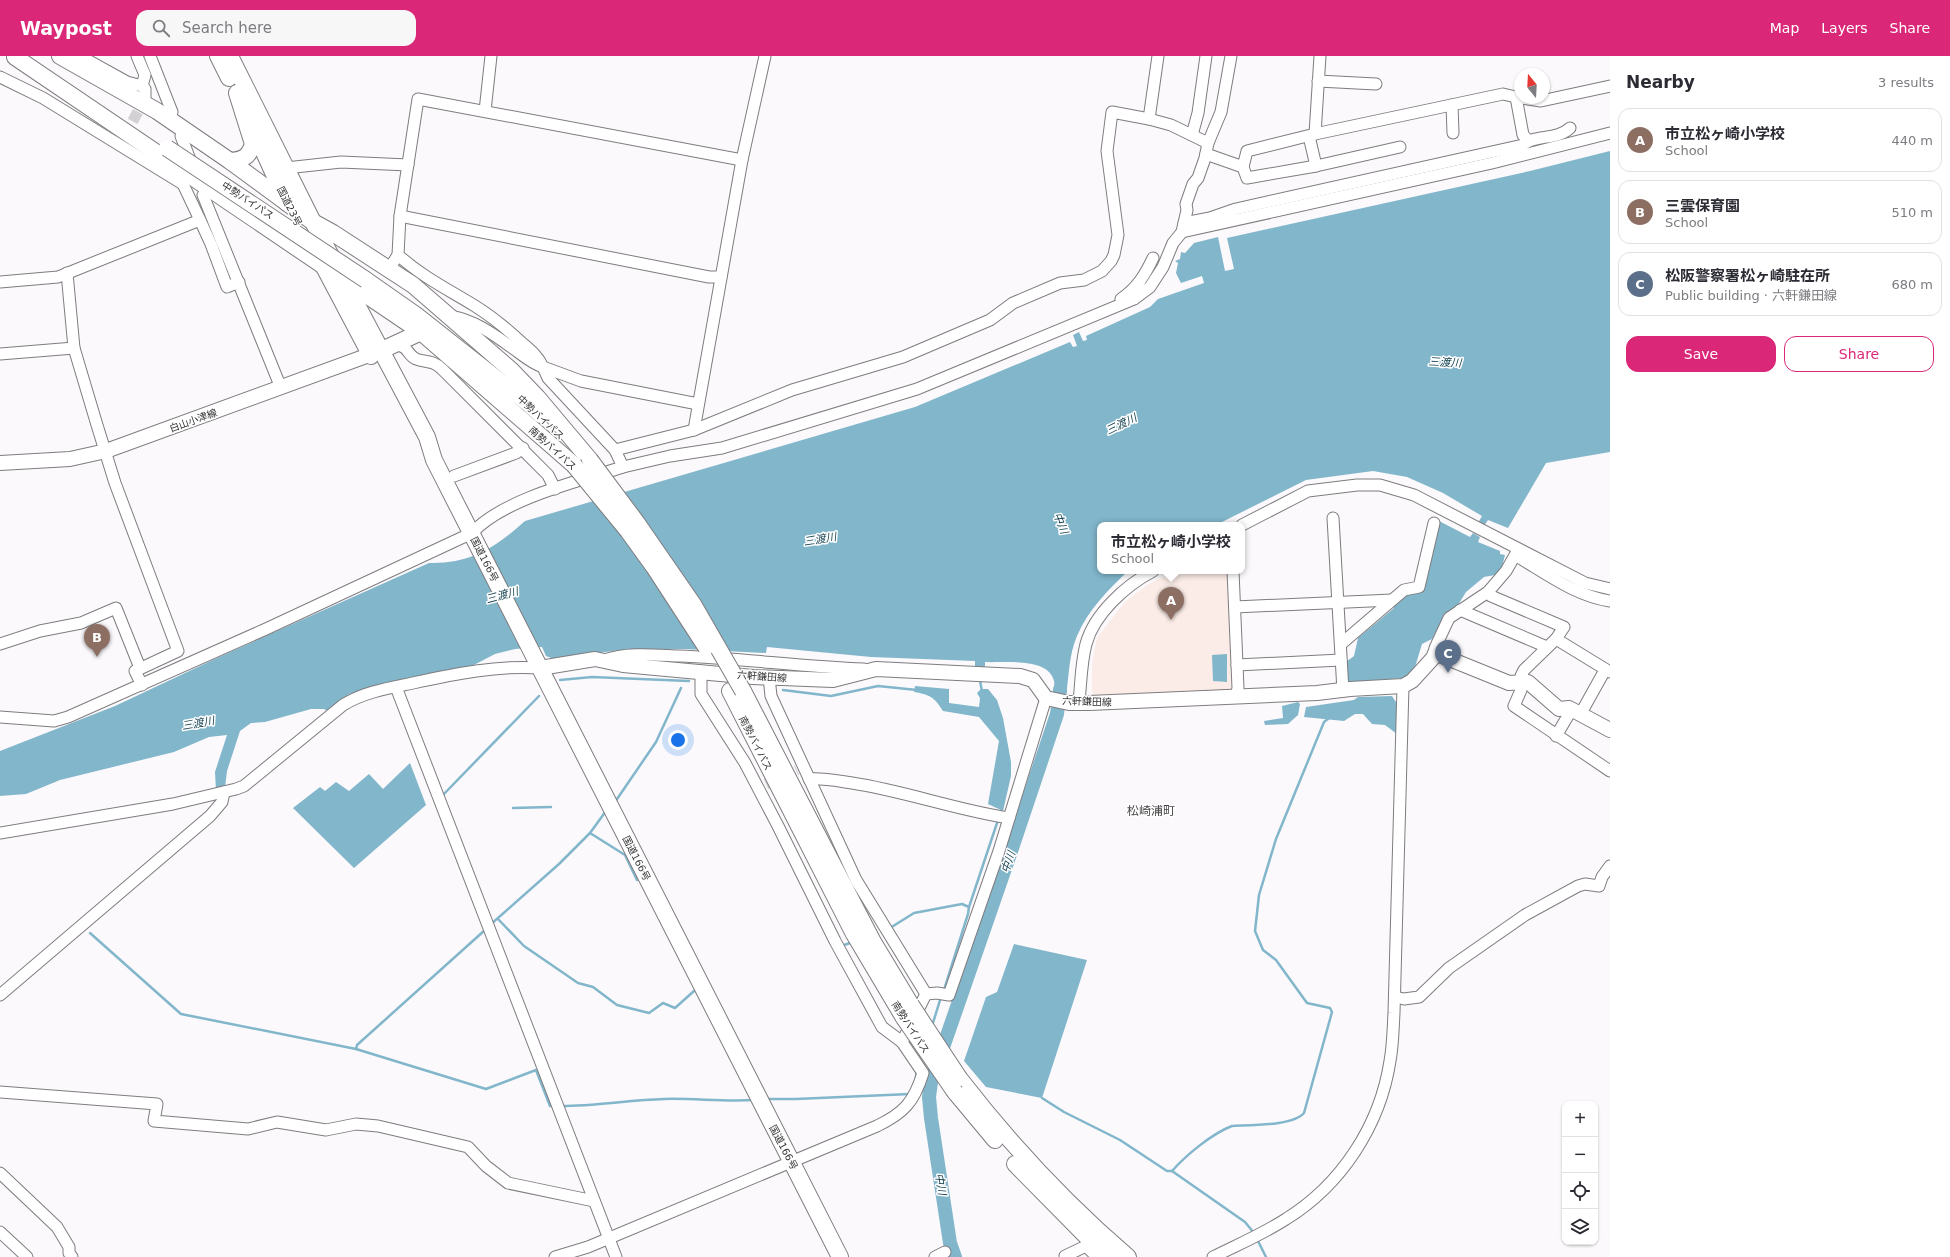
<!DOCTYPE html>
<html lang="en">
<head>
<meta charset="utf-8">
<style>
  :root { --surface:#fff; --page:#f7f7f7; --text:#2b2b33; --muted:#7c7c81; --line:#e1e1e2; --accent:#db2777 }
  body { margin:0; font-family:"DejaVu Sans","Noto Sans JP",sans-serif; background:var(--page); color:var(--text) }
  .controls { position:absolute; right:12px; bottom:12px; display:grid; overflow:hidden; border-radius:8px; box-shadow:0 1px 3px #0004 }
  .controls button { width:36px; height:36px; display:grid; place-items:center; padding:0; border:0; border-bottom:1px solid var(--line); background:var(--surface); color:var(--text); font:20px sans-serif }
  .compass { position:absolute; left:1514px; top:12px; width:36px; height:36px; border-radius:50%; background:var(--surface); box-shadow:0 1px 3px #0004; rotate:342deg }
  .you { position:absolute; left:678px; top:684px; width:14px; height:14px; margin:-10px; border:3px solid #fff; border-radius:50%; background:#1a73e8; box-shadow:0 0 0 6px #1a73e833 }
  .badge { display:grid; place-items:center; width:26px; height:26px; border-radius:50%; background:var(--accent); color:#fff; font-size:13px; font-weight:700 }
  .pin { position:absolute; translate:-50% -33px; filter:drop-shadow(0 1px 2px #0008) }
  .pin::after { content:''; position:absolute; top:21px; width:14px; height:12px; background:inherit; clip-path:polygon(0 0,100% 0,50% 100%) }
  .popup { position:absolute; left:1097px; top:466px; width:148px; height:52px; box-sizing:border-box; display:grid; place-content:center; border-radius:8px; background:var(--surface); filter:drop-shadow(0 1px 3px #0005); font-size:13px; white-space:nowrap; color:var(--muted) }
  .popup b { font-size:15px; color:var(--text) }
  .popup::after { content:''; position:absolute; left:50%; top:100%; margin-left:-8px; border:8px solid transparent; border-top-color:var(--surface) }
  .list { margin:0; padding:0; list-style:none }
  h2 { display:flex; justify-content:space-between; align-items:center; height:52px; margin:0; padding:0 16px; font-size:17px }
  h2 small { font-size:13px; font-weight:400; color:var(--muted) }
  .list li { display:grid; grid-template-columns:26px 1fr auto; gap:12px; align-items:center; box-sizing:border-box; height:64px; margin:0 8px 8px; padding:0 8px; border:1px solid var(--line); border-radius:12px }
  .list b { display:block; font-size:15px; white-space:nowrap }
  .list p { margin:0; font-size:13px; white-space:nowrap; color:var(--muted) }
  .list em { font-size:13px; font-style:normal; color:var(--muted) }
  .actions { display:flex; gap:8px; padding:12px 16px }
  .actions a { flex:1; padding:9px 0; border:1px solid var(--accent); border-radius:12px; text-align:center; font-size:14px; color:var(--accent) }
  .actions .main { background:var(--accent); color:#fff }
  .icon { flex:none; width:22px; height:22px; fill:none; stroke:currentColor; stroke-width:2; stroke-linecap:round; stroke-linejoin:round }
  .map { position:relative; flex:none; width:1610px; height:1201px; overflow:hidden }
  header { display:flex; align-items:center; gap:24px; box-sizing:border-box; height:56px; padding:0 20px; background:var(--accent); color:#fff }
  header strong { font-size:19px }
  nav { display:flex; gap:22px; margin-inline-start:auto; font-size:14px }
  .search { width:280px; height:36px; background:var(--page); display:flex; align-items:center; gap:10px; box-sizing:border-box; padding:0 14px; border-radius:12px; color:var(--muted); font-size:15px }
  main { display:flex }
  aside { flex:1; background:var(--surface) }
  .map>svg:first-child { display:block }
  .education { fill:#fbece7 }
  .water { fill:#82b6cb }
  .lines { fill:none; stroke-linecap:round; stroke-linejoin:round }
  .stream { stroke:#82b6cb; stroke-width:2.5 }
  .river { stroke:#82b6cb; stroke-width:14 }
  .minor-tunnel { stroke:#d3d1d4; stroke-width:11; stroke-dasharray:11 5.5; stroke-linecap:butt }
  .minor-casing { stroke:#7f7c7f; stroke-width:13 }
  .major-casing { stroke:#7f7c7f; stroke-width:16 }
  .highway-casing { stroke:#7f7c7f; stroke-width:18 }
  .minor { stroke:#fff; stroke-width:11 }
  .major { stroke:#fff; stroke-width:14 }
  .highway { stroke:#fff; stroke-width:16 }
  .highway-bridge-casing { stroke:#7f7c7f; stroke-width:18; stroke-linecap:butt }
  .highway-bridge { stroke:#fff; stroke-width:16 }
  .labels { text-anchor:middle; stroke-width:3; stroke-linejoin:round; paint-order:stroke }
  .street-label { font-size:10px; fill:#343334; stroke:#fff }
  .water-label { font-size:11px; font-style:italic; fill:#113f4e; stroke:#fff }
  .quarter-label { font-size:12px; fill:#484648; stroke:#fff }
</style>
</head>
<body>
<header>
<strong>Waypost</strong>
<div class="search"><svg class="icon" aria-label="search" viewBox="0 0 24 24"><circle cx="10" cy="10" r="6"/><path d="M15 15l6 6"/></svg>Search here</div>
<nav><a>Map</a><a>Layers</a><a>Share</a></nav>
</header>
<main>
<div class="map">
<svg width="1610" height="1201" viewBox="0 0 1610 1201">
  <rect width="100%" height="100%" fill="#fbf9fc"/>
  <path class="education" d="M1176 515H1230L1234 631 1230 637 1092 643V608L1097 582 1124 547 1147 529Z"/>
  <g class="water">
    <path d="M1610 95V396L1546 407 1508 472 1488 464 1484 470 1478 467 1482 460 1443 437 1407 421 1373 415 1306 424 1216 469H1100V515H1128C1108 534 1088 554 1077 580 1069 598 1069 620 1066 640L1053 638C1053 634 1055 628 1054 625 1049 601 1004 607 985 606V613L975 612V605L871 601 767 591 766 597 685 593 620 594 554 603 546 600 542 591 515 593 495 598 470 611 398 626 349 638 327 655 324 653H311L265 666 251 667 240 675 227 715 225 732 216 735 215 716 227 679 209 681 174 696 60 724 26 738 0 740V695L115 650 219 601 429 507C471 508 495 492 525 465L915 351 1070 286 1073 291 1077 290 1073 279 1079 276 1083 285 1087 284 1086 280 1150 251 1158 243 1204 227 1202 220 1181 227 1176 217 1178 207 1175 205 1180 203 1181 196 1185 197 1194 187 1218 181 1225 215 1234 213 1227 182 1530 115Z"/>
    <path d="M1439 465 1470 481 1473 477 1480 481 1478 486 1500 495V498L1505 499 1502 511 1495 519 1484 521 1466 536 1458 549 1445 558 1432 583 1422 588 1415 611 1405 622 1348 626 1346 606 1354 600 1358 582 1394 552 1392 549 1406 538 1423 534Z"/>
    <path d="M1227 598V626L1213 625 1212 599Z"/>
    <path d="M915 630 949 633V647L979 651 980 642 977 637 981 633H988L997 644 1003 662 1011 706V720L1003 755 988 748 999 685 979 661 943 655C934 641 931 639 914 636Z"/>
    <path d="M1392 640 1396 646 1397 678 1385 669 1372 668 1363 658H1355L1344 665 1304 661 1306 651 1354 644 1358 641Z"/>
    <path d="M1298 646 1300 648 1298 659 1288 668 1265 669 1264 665 1283 662 1282 650Z"/>
    <path d="M410 707 426 749 354 812 293 752 320 731 325 735 336 726 349 735 369 718 383 733Z"/>
    <path d="M1014 888 1087 904 1042 1042 986 1031 964 1005 986 941 997 936Z"/>
  </g>
  <g class="lines">
    <g class="stream">
      <path d="M560 624 592 621 689 625"/>
      <path d="M980 624 982 636"/>
      <path d="M783 634 831 640 878 630 917 634"/>
      <path d="M442 740 539 640"/>
      <path d="M615 746 656 686 681 632"/>
      <path d="M513 752 551 751"/>
      <path d="M590 777 625 799 637 824"/>
      <path d="M498 863 524 890 578 927 593 931 617 949 649 957 663 947 675 952 694 935"/>
      <path d="M490 869 559 808 590 777 606 755"/>
      <path d="M890 872 914 857 962 848 969 851 998 764"/>
      <path d="M90 877 181 958 356 993 486 1033 536 1014 550 1050H554"/>
      <path d="M844 889 853 886"/>
      <path d="M944 934 968 858 969 851"/>
      <path d="M932 970 941 941"/>
      <path d="M356 993 357 989 485 874"/>
      <path d="M915 1026 917 1015"/>
      <path d="M1042 1042 1064 1056 1120 1084 1167 1115H1172L1245 1166 1254 1177"/>
      <path d="M766 1043H796L910 1038"/>
      <path d="M561 1050C596 1050 629 1044 664 1043 694 1042 724 1046 753 1044"/>
      <path d="M1172 1115C1186 1099 1213 1077 1232 1070 1250 1069 1293 1070 1304 1057L1332 956 1330 952 1307 947 1276 904 1263 894 1255 875 1259 839 1276 783 1324 666 1329 662"/>
      <path d="M1257 1183 1266 1201"/>
    </g>
    <path class="river" d="M955 1201 950 1187 931 1062 929 1041 931 1026 1009 801 1057 658 1060 634"/>
    <g class="minor-tunnel">
      <path d="M125 80 145 42"/>
      <path d="M766 728 797 714"/>
    </g>
    <defs>
      <g id="minor">
        <path d="M80 0 127 26 142 30 145 33V42"/>
        <path d="M137 0 145 19 142 30"/>
        <path d="M150 0 172 56"/>
        <path d="M0 21 43 42 183 128 200 164"/>
        <path d="M1318 25 1376 28"/>
        <path d="M1516 41 1523 79 1528 84"/>
        <path d="M1522 42 1541 45 1610 30"/>
        <path d="M1452 49 1453 77"/>
        <path d="M485 55 491 0"/>
        <path d="M1149 63 1158 0"/>
        <path d="M1315 78 1320 0"/>
        <path d="M1192 79 1198 57 1206 0"/>
        <path d="M181 80 192 109"/>
        <path d="M1309 80 1316 110 1400 91"/>
        <path d="M1206 98 1243 111 1247 95 1315 78 1503 38 1520 42"/>
        <path d="M1243 111 1247 122 1316 110"/>
        <path d="M286 112 341 106 408 109"/>
        <path d="M203 139 281 332"/>
        <path d="M400 160 709 221H721"/>
        <path d="M1184 167 1210 162 1236 153 1523 89C1535 78 1556 85 1570 72"/>
        <path d="M1182 176 1492 107 1610 77"/>
        <path d="M398 199C421 220 449 234 475 250 491 260 507 273 521 286 530 294 538 300 543 311L581 325 698 348"/>
        <path d="M389 213 398 199 400 160 418 43 742 104"/>
        <path d="M67 217 74 292 97 369 115 427 178 595 135 615 142 629"/>
        <path d="M0 226 58 221 200 164 211 188 227 231 239 226"/>
        <path d="M1121 243C1137 232 1145 219 1153 202"/>
        <path d="M396 289C409 290 407 299 416 303 426 307 431 303 442 313L548 419 555 433"/>
        <path d="M0 298 74 292"/>
        <path d="M694 374 742 104 765 0"/>
        <path d="M615 394 694 374 792 334 903 301 990 264 1013 247 1060 227 1084 224 1102 215 1111 205 1114 199 1118 179 1107 95 1112 56 1149 63 1171 69 1208 87"/>
        <path d="M623 411 670 400 722 392 917 333 1134 243 1150 231 1163 211 1173 187 1182 176 1187 154 1186 148 1193 128 1198 122 1205 102 1208 87 1221 56 1231 0"/>
        <path d="M454 420 516 397 523 392"/>
        <path d="M1333 462 1343 635"/>
        <path d="M1242 469 1308 435 1357 429H1380L1414 439 1585 527 1610 533"/>
        <path d="M1518 501C1547 518 1576 540 1610 545"/>
        <path d="M1233 515 1238 632 1236 641"/>
        <path d="M1488 536 1491 540 1564 571 1556 583"/>
        <path d="M1235 551 1392 544"/>
        <path d="M1460 554 1547 591"/>
        <path d="M0 588 40 575 81 567 116 552 140 612"/>
        <path d="M1341 588 1404 534 1419 531 1434 467"/>
        <path d="M1435 597V592L1449 562 1488 536 1506 515 1518 494"/>
        <path d="M604 604C628 596 654 599 679 600 741 602 802 611 864 613"/>
        <path d="M1237 609 1341 604"/>
        <path d="M701 615V638L745 707 778 770 835 885 882 971 902 986"/>
        <path d="M1610 616 1556 583 1524 614 1521 620V634L1514 650 1610 715"/>
        <path d="M769 621 771 640 856 824 926 938"/>
        <path d="M396 631 616 1201"/>
        <path d="M1079 646C1081 627 1081 607 1086 588 1094 558 1126 529 1153 515"/>
        <path d="M1581 657 1605 614"/>
        <path d="M0 661 54 665 68 661 266 573 472 477C503 443 579 425 623 411L615 394 548 322 543 311C531 307 524 300 514 293 493 278 476 265 450 260"/>
        <path d="M1556 680 1572 653"/>
        <path d="M809 723C824 722 838 725 852 727 905 735 956 754 1009 762"/>
        <path d="M0 777 173 748 236 733 244 730 343 649C364 636 389 632 413 627 454 618 498 609 540 612"/>
        <path d="M0 939 210 760 222 746 224 736"/>
        <path d="M1395 941 1404 943 1419 941 1449 912 1525 859 1578 830 1585 828 1599 830 1602 821 1610 810"/>
        <path d="M0 1036 157 1048 154 1065 248 1073 277 1066 326 1074 356 1068 378 1070 468 1091 486 1110 508 1127 594 1145"/>
        <path d="M0 1117 57 1171 69 1191V1197L72 1201"/>
        <path d="M0 1176 27 1201"/>
        <path d="M1065 1200 1086 1190 1095 1199"/>
        <path d="M555 1201 588 1191 877 1070C904 1057 914 1046 923 1017L902 986 926 938 937 937 949 939 999 795 1046 642"/>
        <path d="M935 1201 945 1196"/>
        <path d="M1213 1201C1237 1189 1263 1178 1286 1163 1341 1129 1380 1070 1390 1005 1393 989 1393 973 1394 957L1403 630"/>
      </g>
      <g id="major">
        <path d="M0 407 70 403 106 395 380 295"/>
        <path d="M540 612 595 603 623 609 753 621 833 624 876 613 1020 620 1033 624 1046 642 1069 647H1089L1317 637 1350 633 1403 630 1412 625 1433 602 1435 597 1509 627 1528 626 1559 653 1569 652 1610 674"/>
      </g>
      <g id="highway">
        <path d="M60 0 157 55 230 105 313 166 333 177 413 229 511 314 537 341 590 404"/>
        <path d="M218 0 229 22"/>
        <path d="M230 0 313 166 427 381 434 404 840 1201"/>
        <path d="M15 1 421 276 574 409"/>
        <path d="M248 61 287 147"/>
        <path d="M230 105C243 104 249 101 253 88L237 37"/>
        <path d="M324 211 371 300"/>
        <path d="M366 224 416 259 530 349 541 359"/>
        <path d="M380 295 421 276"/>
        <path d="M730 635 854 878 904 962"/>
        <path d="M743 635 873 886 911 949"/>
        <path d="M959 1022C1010 1088 1065 1147 1128 1201"/>
        <path d="M955 1036 995 1084"/>
        <path d="M1015 1108 1087 1181 1109 1201"/>
      </g>
    </defs>
    <use href="#minor" class="minor-casing"/>
    <use href="#major" class="major-casing"/>
    <use href="#highway" class="highway-casing"/>
    <use href="#minor" class="minor"/>
    <use href="#major" class="major"/>
    <use href="#highway" class="highway"/>
    <defs>
      <g id="highway-bridge">
        <path d="M167 92 366 224"/>
        <path d="M590 404 637 467 693 548 743 635"/>
        <path d="M574 409 628 475 654 511 706 591"/>
        <path d="M911 949 959 1022"/>
        <path d="M904 962 955 1036"/>
      </g>
    </defs>
    <use href="#highway-bridge" class="highway-bridge-casing"/>
    <use href="#highway-bridge" class="highway-bridge"/>
  </g>
  <g class="labels">
    <g class="street-label">
      <text transform="translate(248 144) rotate(33)" y="4">中勢バイパス</text>
      <text transform="translate(290 150) rotate(63)" y="4">国道23号</text>
      <text transform="translate(541 361) rotate(43)" y="4">中勢バイパス</text>
      <text transform="translate(193 364) rotate(-20)" y="4">白山小津線</text>
      <text transform="translate(553 392) rotate(42)" y="4">南勢バイパス</text>
      <text transform="translate(485 503) rotate(63)" y="4">国道166号</text>
      <text transform="translate(762 620) rotate(4)" y="4">六軒鎌田線</text>
      <text transform="translate(1087 645) rotate(2)" y="4">六軒鎌田線</text>
      <text transform="translate(756 687) rotate(63)" y="4">南勢バイパス</text>
      <text transform="translate(637 802) rotate(63)" y="4">国道166号</text>
      <text transform="translate(911 971) rotate(57)" y="4">南勢バイパス</text>
      <text transform="translate(784 1091) rotate(62)" y="4">国道166号</text>
    </g>
    <g class="water-label">
      <text transform="translate(1445 306) rotate(3)" y="4">三渡川</text>
      <text transform="translate(1121 368) rotate(-26)" y="4">三渡川</text>
      <text transform="translate(1061 467) rotate(68)" y="4">中川</text>
      <text transform="translate(820 483) rotate(-9)" y="4">三渡川</text>
      <text transform="translate(502 539) rotate(-15)" y="4">三渡川</text>
      <text transform="translate(198 667) rotate(-10)" y="4">三渡川</text>
      <text transform="translate(1008 806) rotate(-71)" y="4">中川</text>
      <text transform="translate(941 1128) rotate(81)" y="4">中川</text>
    </g>
    <g class="quarter-label">
      <text x="1151" y="759">松崎浦町</text>
    </g>
  </g>
</svg>
<div class="controls">
<button>+</button>
<button>−</button>
<button><svg class="icon" aria-label="locate" viewBox="0 0 24 24"><circle cx="12" cy="12" r="6"/><path d="M12 2v4M12 18v4M2 12h4M18 12h4"/></svg></button>
<button><svg class="icon" aria-label="layers" viewBox="0 0 24 24"><path d="M12 4l9 5-9 5-9-5zM3 14l9 5 9-5"/></svg></button>
</div>
<svg class="compass" viewBox="-18 -18 36 36"><path d="M0-13l5 13h-10z" fill="#e53935"/><path d="M0 13l5-13h-10z" fill="#7c7c81"/></svg>
<div class="you"></div>
<div class="pin badge" style="left:1171px;top:564px;background:#8d6e63">A</div>
<div class="popup"><b>市立松ヶ崎小学校</b>School</div>
<div class="pin badge" style="left:97px;top:601px;background:#8d6e63">B</div>
<div class="pin badge" style="left:1448px;top:617px;background:#5c6f8a">C</div>
</div>
<aside>
<h2>Nearby<small>3 results</small></h2>
<ul class="list">
<li><span class="badge" style="background:#8d6e63">A</span><div><b>市立松ヶ崎小学校</b><p>School</p></div><em>440 m</em></li>
<li><span class="badge" style="background:#8d6e63">B</span><div><b>三雲保育園</b><p>School</p></div><em>510 m</em></li>
<li><span class="badge" style="background:#5c6f8a">C</span><div><b>松阪警察署松ヶ崎駐在所</b><p>Public building · 六軒鎌田線</p></div><em>680 m</em></li>
</ul>
<div class="actions"><a class="main">Save</a><a>Share</a></div>
</aside>
</main>
</body>
</html>
